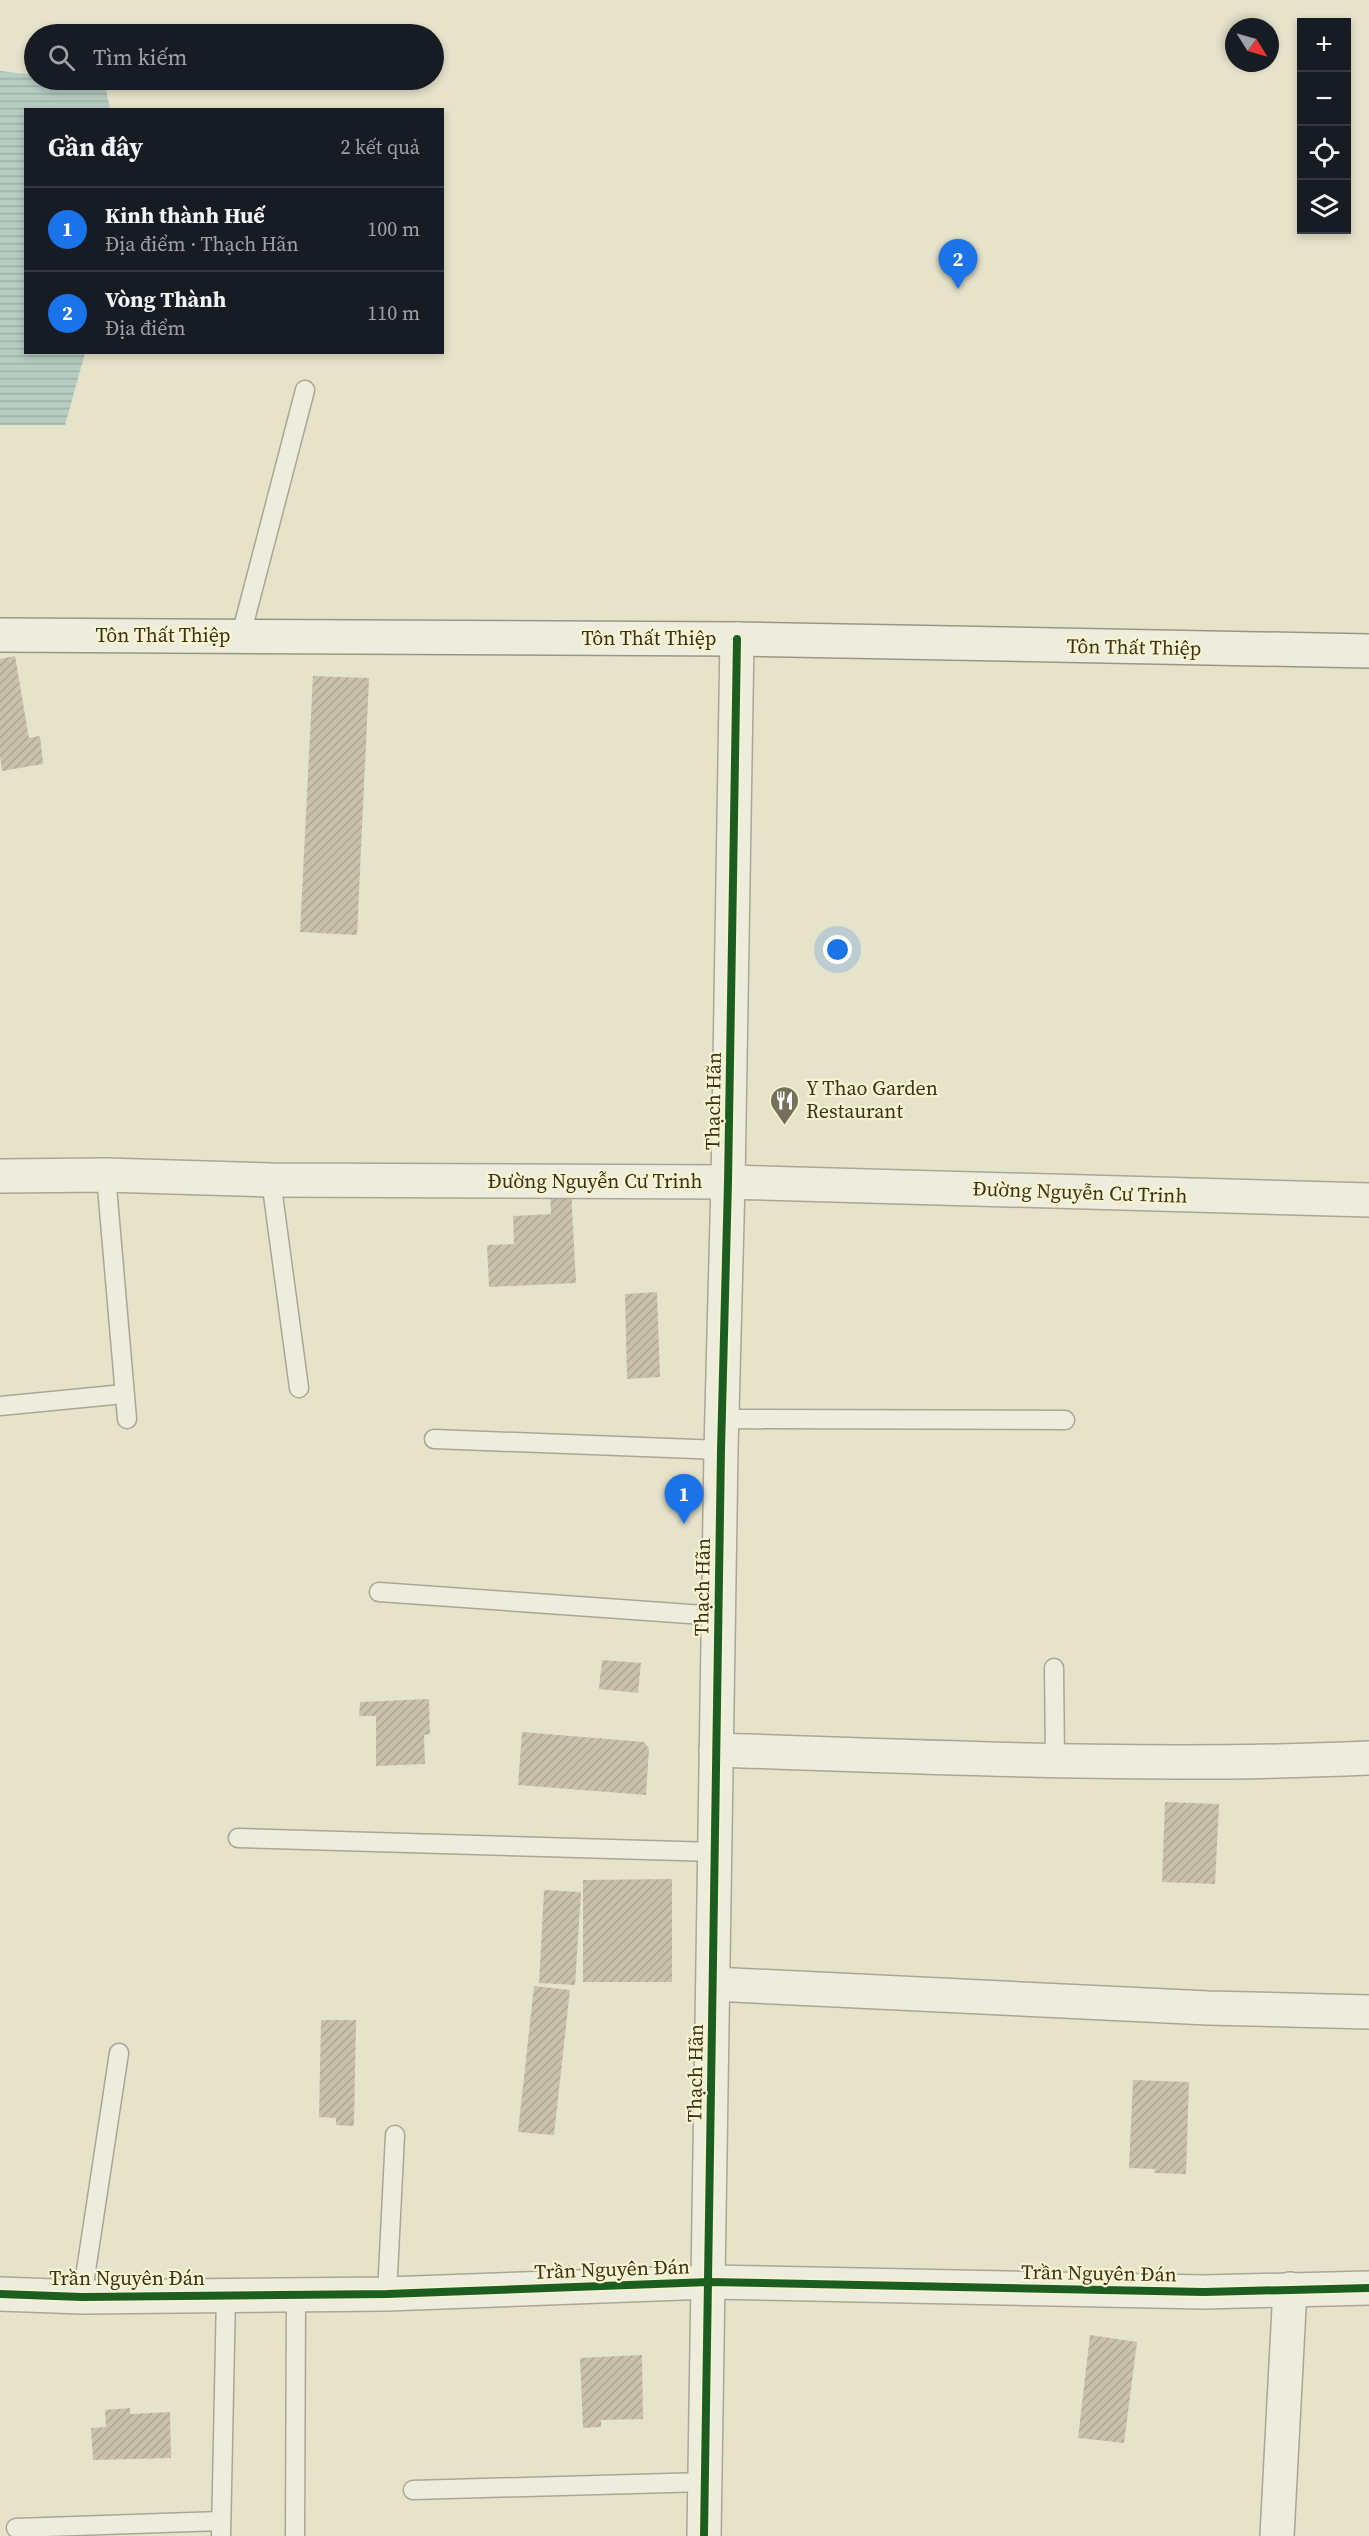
<!DOCTYPE html>
<html lang="vi">
<head>
<meta charset="utf-8">
<style>
  :root { --surface:#171b24; --page:#20242c; --text:#f1f3f6; --muted:#9ea1a6; --line:#363941; --accent:#1a73e8 }
  body { margin:0; font-family:"Source Serif 4",serif; background:var(--page); color:var(--text) }
  .controls { position:absolute; right:18px; top:18px; display:grid; overflow:hidden; border-radius:0px; box-shadow:0 3px 9px #0003 }
  .controls button { width:54px; height:54px; display:grid; place-items:center; padding:0; border:0; border-bottom:2px solid var(--line); background:var(--surface); color:var(--text); font:30px sans-serif }
  .compass { position:absolute; left:1225px; top:18px; width:54px; height:54px; border-radius:50%; background:var(--surface); box-shadow:0 3px 9px #0003; rotate:127deg }
  .you { position:absolute; left:838px; top:950px; width:21px; height:21px; margin:-15px; border:4px solid #fff; border-radius:50%; background:#1a73e8; box-shadow:0 0 0 9px #1a73e833 }
  .badge { display:grid; place-items:center; width:39px; height:39px; border-radius:50%; background:var(--accent); color:#fff; font-size:20px; font-weight:700 }
  .pin { position:absolute; translate:-50% -50px; filter:drop-shadow(0 2px 3px #0008) }
  .pin::after { content:''; position:absolute; top:32px; width:21px; height:18px; background:inherit; clip-path:polygon(0 0,100% 0,50% 100%) }
  .list { margin:0; padding:0; list-style:none }
  h2 { display:flex; justify-content:space-between; align-items:center; height:78px; margin:0; padding:0 24px; font-size:26px }
  h2 small { font-size:20px; font-weight:400; color:var(--muted) }
  .list li { display:grid; grid-template-columns:39px 1fr auto; gap:18px; align-items:center; box-sizing:border-box; height:84px; padding:0 24px; border-top:2px solid var(--line) }
  .list b { display:block; font-size:22px; white-space:nowrap }
  .list p { margin:0; font-size:20px; white-space:nowrap; color:var(--muted) }
  .list em { font-size:20px; font-style:normal; color:var(--muted) }
  .icon { flex:none; width:33px; height:33px; fill:none; stroke:currentColor; stroke-width:2; stroke-linecap:round; stroke-linejoin:round }
  .map { position:relative; flex:none; width:1369px; height:2536px; overflow:hidden }
  .search { position:absolute; background:var(--surface); box-shadow:0 3px 9px #0003; left:24px; top:24px; width:420px; height:66px; display:flex; align-items:center; gap:15px; box-sizing:border-box; padding:0 21px; border-radius:33px; color:var(--muted); font-size:22px }
  .panel { position:absolute; background:var(--surface); box-shadow:0 3px 9px #0003; left:24px; top:108px; width:420px; height:246px; border-radius:0px }
  .map>svg:first-child { display:block }
  .water { fill:url(#water-rules) }
  .building { fill:url(#building-hatch) }
  .lines { fill:none; stroke-linecap:round; stroke-linejoin:round }
  .lane-casing { stroke:#aba694; stroke-width:21 }
  .street-casing { stroke:#aba694; stroke-width:36 }
  .secondary-casing { stroke:#9b9684; stroke-width:36 }
  .lane { stroke:#eeecdd; stroke-width:18 }
  .street { stroke:#eeecdd; stroke-width:33 }
  .secondary { stroke:#eeecdd; stroke-width:33 }
  .cycleway-casing { stroke:#f8f4cf; stroke-width:11 }
  .cycleway { stroke:#1b5e20; stroke-width:8 }
  .labels { text-anchor:middle; stroke-width:4.5; stroke-linejoin:round; paint-order:stroke }
  .street-label { font-size:20px; fill:#3a301b; stroke:#f8f4cf }
  .poi-label { font-size:20px; fill:#3a301b; stroke:#f8f4cf; text-anchor:start }
</style>
</head>
<body>
<div class="map">
<svg width="1369" height="2536" viewBox="0 0 1369 2536">
  <defs>
    <pattern id="water-rules" width="6" height="5" patternUnits="userSpaceOnUse" patternTransform="scale(1.5)"><rect width="6" height="5" fill="#b6cdc3"/><path d="M0 2.5h6" fill="none" stroke="#9db0a7"/></pattern>
    <pattern id="building-hatch" width="6" height="6" patternUnits="userSpaceOnUse" patternTransform="scale(1.5)"><rect width="6" height="6" fill="#cac1ab"/><path d="M-1 1l2-2M0 6l6-6M5 7l2-2" fill="none" stroke="#aea693"/></pattern>
  </defs>
  <rect width="100%" height="100%" fill="#e6e3cb"/>
  <path class="water" d="M0 71 34 75V80H65L105 85 110 109 26 110V352L85 353 65 425H0Z"/>
  <g class="building">
    <path d="M15 656 29 738 40 736 43 764 2 771 0 756V659Z"/>
    <path d="M313 676 369 678 357 935 300 932Z"/>
    <path d="M571 1188 576 1283 489 1287 487 1245 514 1244 513 1216 551 1214 550 1190Z"/>
    <path d="M657 1292 660 1377 627 1379 625 1294Z"/>
    <path d="M602 1660 641 1663 638 1693 599 1689Z"/>
    <path d="M429 1699 430 1734 424 1735 425 1764 376 1766V1716H359L360 1702Z"/>
    <path d="M522 1732 644 1742 649 1749 646 1795 518 1785Z"/>
    <path d="M1165 1802 1219 1804 1215 1884 1162 1882Z"/>
    <path d="M672 1879V1982H583V1880Z"/>
    <path d="M544 1890 581 1892 575 1985 539 1983Z"/>
    <path d="M534 1986 570 1990 554 2135 518 2132Z"/>
    <path d="M321 2020H356L354 2126 336 2125V2118L319 2117Z"/>
    <path d="M1133 2080 1189 2082 1186 2174 1154 2173 1155 2169 1129 2168Z"/>
    <path d="M1090 2335 1137 2342 1124 2443 1078 2438Z"/>
    <path d="M642 2355 643 2419 601 2420V2427L583 2428 580 2358Z"/>
    <path d="M130 2408V2414L170 2412 171 2458 93 2460 91 2428 106 2427 105 2410Z"/>
  </g>
  <g class="lines">
    <defs>
      <g id="lane">
        <path d="M241 635 305 390"/>
        <path d="M106 1175 127 1419"/>
        <path d="M271 1180 299 1388"/>
        <path d="M0 1406 124 1394"/>
        <path d="M721 1419 1065 1420"/>
        <path d="M434 1439 721 1450"/>
        <path d="M379 1592 718 1616"/>
        <path d="M1054 1668 1055 1760"/>
        <path d="M238 1838 715 1852"/>
        <path d="M387 2294 395 2135"/>
        <path d="M82 2297 119 2053"/>
        <path d="M413 2490 705 2482"/>
        <path d="M16 2528 221 2521"/>
        <path d="M221 2536 226 2294"/>
        <path d="M295 2536 296 2294"/>
      </g>
      <g id="street">
        <path d="M0 1176 106 1175 271 1180 728 1182 1369 1200"/>
        <path d="M716 1750C933 1757 1152 1768 1369 1758"/>
        <path d="M713 1984 1208 2008 1369 2012"/>
        <path d="M0 2294 82 2297 387 2294 709 2282 1204 2292 1369 2288"/>
        <path d="M704 2536 721 1450 728 1182 737 639"/>
        <path d="M1277 2536 1290 2289"/>
      </g>
      <path id="secondary" d="M0 635 737 639 1369 651"/>
    </defs>
    <use href="#lane" class="lane-casing"/>
    <use href="#street" class="street-casing"/>
    <use href="#secondary" class="secondary-casing"/>
    <use href="#lane" class="lane"/>
    <use href="#street" class="street"/>
    <use href="#secondary" class="secondary"/>
    <defs>
      <g id="cycleway">
        <path d="M0 2294 82 2297 387 2294 709 2282 1204 2292 1369 2288"/>
        <path d="M704 2536 721 1450 728 1182 737 639"/>
      </g>
    </defs>
    <use href="#cycleway" class="cycleway-casing"/>
    <use href="#cycleway" class="cycleway"/>
  </g>
  <defs>
    <symbol id="restaurant-pin" viewBox="-11 -11 22 30"><path d="M0 17L-7.5 6A9.5 9.5 0 1 1 7.5 6Z" fill="#766f59" stroke="#f8f4cf"/><path d="M-5-6h1v4h1v-4h1v4h1v-4h1v5L-1.5 .5V6h-2V.5L-5-1ZM5-6V6H3V1.5H1.5Q1.5-4 5-6Z" fill="#fff"/></symbol>
  </defs>
  <g fill-rule="evenodd">
    <use href="#restaurant-pin" x="768" y="1084" width="33" height="45"/>
  </g>
  <g class="labels">
    <g class="street-label">
      <text x="163" y="642">Tôn Thất Thiệp</text>
      <text x="649" y="645">Tôn Thất Thiệp</text>
      <text transform="translate(1134 647) rotate(1)" y="7">Tôn Thất Thiệp</text>
      <text transform="translate(713 1101) rotate(-89)" y="7">Thạch Hãn</text>
      <text x="595" y="1188">Đường Nguyễn Cư Trinh</text>
      <text transform="translate(1080 1192) rotate(2)" y="7">Đường Nguyễn Cư Trinh</text>
      <text transform="translate(702 1587) rotate(-89)" y="7">Thạch Hãn</text>
      <text transform="translate(695 2073) rotate(-89)" y="7">Thạch Hãn</text>
      <text transform="translate(612 2269) rotate(-2)" y="7">Trần Nguyên Đán</text>
      <text transform="translate(1099 2273) rotate(1)" y="7">Trần Nguyên Đán</text>
      <text x="127" y="2285">Trần Nguyên Đán</text>
    </g>
    <g class="poi-label">
      <text x="806" y="1095">Y Thao Garden<tspan x="806" dy="23">Restaurant</tspan></text>
    </g>
  </g>
</svg>
<div class="controls">
<button>+</button>
<button>−</button>
<button><svg class="icon" aria-label="locate" viewBox="0 0 24 24"><circle cx="12" cy="12" r="6"/><path d="M12 2v4M12 18v4M2 12h4M18 12h4"/></svg></button>
<button><svg class="icon" aria-label="layers" viewBox="0 0 24 24"><path d="M12 4l9 5-9 5-9-5zM3 14l9 5 9-5"/></svg></button>
</div>
<svg class="compass" viewBox="-18 -18 36 36"><path d="M0-13l5 13h-10z" fill="#e53935"/><path d="M0 13l5-13h-10z" fill="#9ea1a6"/></svg>
<div class="you"></div>
<div class="pin badge" style="left:684px;top:1524px">1</div>
<div class="pin badge" style="left:958px;top:289px">2</div>
<div class="search"><svg class="icon" aria-label="search" viewBox="0 0 24 24"><circle cx="10" cy="10" r="6"/><path d="M15 15l6 6"/></svg>Tìm kiếm</div>
<section class="panel">
<h2>Gần đây<small>2 kết quả</small></h2>
<ul class="list">
<li><span class="badge">1</span><div><b>Kinh thành Huế</b><p>Địa điểm · Thạch Hãn</p></div><em>100 m</em></li>
<li><span class="badge">2</span><div><b>Vòng Thành</b><p>Địa điểm</p></div><em>110 m</em></li>
</ul>
</section>
</div>
</body>
</html>
